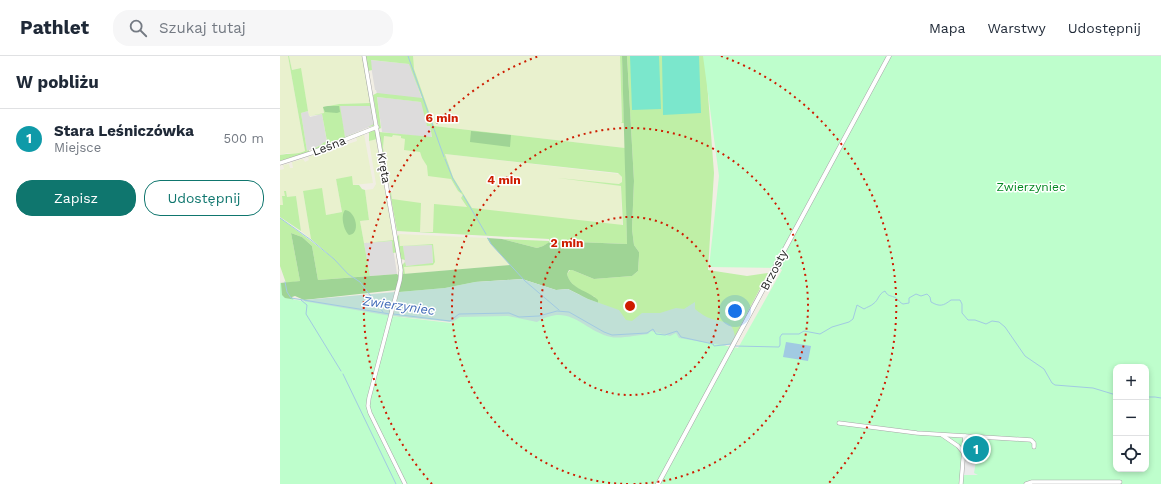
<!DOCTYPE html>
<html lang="pl">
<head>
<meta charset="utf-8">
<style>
  :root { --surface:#fff; --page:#f6f6f7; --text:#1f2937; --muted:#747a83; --line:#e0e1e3; --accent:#0f766e }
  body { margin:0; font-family:"Work Sans",sans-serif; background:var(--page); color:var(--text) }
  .controls { position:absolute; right:12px; bottom:12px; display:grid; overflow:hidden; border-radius:8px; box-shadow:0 2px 6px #0003 }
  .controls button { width:36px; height:36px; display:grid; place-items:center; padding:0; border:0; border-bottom:1px solid var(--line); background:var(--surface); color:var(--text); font:20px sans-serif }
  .you { position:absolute; left:455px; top:255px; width:14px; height:14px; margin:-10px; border:3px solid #fff; border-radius:50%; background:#1a73e8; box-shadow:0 0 0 6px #1a73e833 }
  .badge { display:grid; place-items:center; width:26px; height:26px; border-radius:50%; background:var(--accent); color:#fff; font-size:13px; font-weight:700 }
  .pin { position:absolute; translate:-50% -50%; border:2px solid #fff; box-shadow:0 1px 4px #0006 }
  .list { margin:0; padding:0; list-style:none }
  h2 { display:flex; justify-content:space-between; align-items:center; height:52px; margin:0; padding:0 16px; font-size:17px }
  h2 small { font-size:13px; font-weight:400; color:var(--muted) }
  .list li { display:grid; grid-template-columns:26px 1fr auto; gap:12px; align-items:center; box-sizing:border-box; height:60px; padding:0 16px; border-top:1px solid var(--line) }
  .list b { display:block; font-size:15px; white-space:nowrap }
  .list p { margin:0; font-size:13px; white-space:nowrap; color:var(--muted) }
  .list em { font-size:13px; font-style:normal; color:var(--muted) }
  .actions { display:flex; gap:8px; padding:12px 16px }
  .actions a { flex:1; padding:9px 0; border:1px solid var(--accent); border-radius:16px; text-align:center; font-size:14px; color:var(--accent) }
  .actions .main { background:var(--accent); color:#fff }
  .icon { flex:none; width:22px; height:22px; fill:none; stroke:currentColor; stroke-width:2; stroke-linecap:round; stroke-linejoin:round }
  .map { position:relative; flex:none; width:881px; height:428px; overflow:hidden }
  header { display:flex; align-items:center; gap:24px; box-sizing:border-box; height:56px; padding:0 20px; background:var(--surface); border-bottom:1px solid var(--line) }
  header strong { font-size:19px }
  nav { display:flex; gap:22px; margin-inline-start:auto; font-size:14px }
  .search { width:280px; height:36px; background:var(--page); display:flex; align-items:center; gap:10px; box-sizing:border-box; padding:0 14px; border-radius:16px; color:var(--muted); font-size:15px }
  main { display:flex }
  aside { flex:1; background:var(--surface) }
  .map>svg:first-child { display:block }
  .residential { fill:#dddcdc }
  .farmland { fill:#e9f1ce }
  .grass { fill:#bfefa6; fill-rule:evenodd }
  .forest { fill:#9fd495 }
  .wetland { fill:#c0e0d6 }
  .park { fill:#befecc; fill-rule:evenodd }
  .pitch { fill:#7be7cc }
  .parking { fill:#ebebeb }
  .water { fill:#a1cae2 }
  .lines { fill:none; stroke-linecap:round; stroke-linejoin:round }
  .stream { stroke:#a1cae2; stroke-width:1 }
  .minor-casing { stroke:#a6a6a6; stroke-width:4.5 }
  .tertiary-casing { stroke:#a6a6a6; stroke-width:5 }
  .minor { stroke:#fff; stroke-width:3.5 }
  .tertiary { stroke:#fff; stroke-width:4 }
  .ring { fill:none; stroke:#ce1d00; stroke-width:2; stroke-dasharray:2 4 }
  .labels { text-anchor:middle; stroke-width:3; stroke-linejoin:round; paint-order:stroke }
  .street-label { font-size:12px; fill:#1f1f1f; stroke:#fff }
  .park-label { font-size:12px; fill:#028820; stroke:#fff }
  .water-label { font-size:13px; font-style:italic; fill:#426cb8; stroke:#fff }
  .centre { fill:#ce1d00; stroke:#fff; stroke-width:2 }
  .ring-label { font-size:12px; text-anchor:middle; font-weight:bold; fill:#ce1d00; stroke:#fff; stroke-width:3; stroke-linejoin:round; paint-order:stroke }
</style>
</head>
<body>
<header>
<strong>Pathlet</strong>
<div class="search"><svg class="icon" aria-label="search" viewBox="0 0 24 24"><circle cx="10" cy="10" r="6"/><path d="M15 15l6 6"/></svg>Szukaj tutaj</div>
<nav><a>Mapa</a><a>Warstwy</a><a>Udostępnij</a></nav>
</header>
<main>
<aside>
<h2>W pobliżu<small></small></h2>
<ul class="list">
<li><span class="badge" style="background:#0f9aa8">1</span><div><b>Stara Leśniczówka</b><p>Miejsce</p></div><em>500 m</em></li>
</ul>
<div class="actions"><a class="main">Zapisz</a><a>Udostępnij</a></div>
</aside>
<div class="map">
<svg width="881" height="428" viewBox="0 0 881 428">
  <rect width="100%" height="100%" fill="#f1eee4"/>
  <g class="residential">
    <path d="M90 4 130 8 142 43 97 38 96 34H95Z"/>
    <path d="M97 41 142 46 147 69 150 70 152 82 102 76Z"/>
    <path d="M59 50H91L94 69 65 81Z"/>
    <path d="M28 55 30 61 42 58 47 86 43 87 41 89 27 95 21 57Z"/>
    <path d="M112 185 117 218 90 220 84 187Z"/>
    <path d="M152 189 153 208 125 210 123 190Z"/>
  </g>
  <g class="farmland">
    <path d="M0 0H8L25 96 17 99 7 97 0 99Z"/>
    <path d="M9 0H82L90 47 59 48 43 51 44 57 29 60 20 12 12 14Z"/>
    <path d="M133 0H340L342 67H344L345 92 154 70 133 13Z"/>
    <path d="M84 78 93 127 73 129 72 121 56 123 62 156 46 159 23 135 31 183 21 175 16 140 7 142 6 135 5 140 2 141 3 149H0V114L4 113 3 109 9 108 10 112H13L12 106 23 103 25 106 29 104 28 101 36 98V100L53 95V92L60 90V92H62V90L77 85 76 81Z"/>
    <path d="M113 79 121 80 140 96 147 110 171 123 178 135 183 139 181 142 204 179 120 175 117 172 111 136 113 135V133L110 132 103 92 104 80 112 81Z"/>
    <path d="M96 83 114 184 84 187 80 165 89 164 85 134 93 133 96 128 89 85Z"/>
    <path d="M165 98 339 118 342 121V126L340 128 311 126 341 130 343 187 295 186 192 152 173 121Z"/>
    <path d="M119 178 207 182 210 187 230 209 125 218 124 211 154 208 153 189 152 188 120 190 118 179Z"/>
  </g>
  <g class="grass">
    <path d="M8 0H9L12 14 21 12 28 55 21 57 27 95 29 94V96L0 105V99C9 97 17 99 25 95Z"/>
    <path d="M82 0H83L95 68 93 70 88 71 94 68 90 50H60L65 81 84 74 34 94 33 93 41 89 43 87 47 85 42 58 29 60 44 57 43 51 59 48 90 47Z"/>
    <path d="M85 0H133L134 13 154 70 345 92 347 188 272 185 263 190 257 192 222 183 269 185V183L117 175 110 137 111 136 112 143 141 147 140 176H153L154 148 187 151 181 142 183 139 178 135 171 123 148 120 147 110 142 102 140 96 124 94 125 83 121 82V80L113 79 112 81 104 80 103 92 108 119H107L99 76 152 81 150 70H147L141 46 97 41 101 72 99 73 93 39 97 37 142 42 129 8 91 4 92 14 88 15ZM165 98 338 117 342 121V126L339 128 278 122 341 130 343 169 192 152 173 121Z"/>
    <path d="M340 0H342L344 67H341L342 66Z"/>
    <path d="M347 0H425L434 117 428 214 467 220 488 217 451 288 113 260 122 223V209L125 206 126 210 153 207 152 189 123 190 125 204 121 203 117 181 119 179 120 190 153 188 155 206 153 209 124 211 125 218H123L122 226H195L315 241C304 236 290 231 287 218L290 214H292L314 223 352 220 358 215 359 200V196L354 189 352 173 354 125Z"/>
    <path d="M93 74 96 76 118 196 113 197 112 185 84 187 90 220 38 224 32 190 22 181 11 177 20 225 6 227 0 210V162L31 185 54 203 31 183 23 135 42 132 46 159 62 156 56 123 72 120 73 129H79L82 133 85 134 89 164 80 165 84 187 114 184 97 83 89 85V76Z"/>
    <path d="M4 135H6L7 141 16 140 21 175 0 161V149H3L2 140H5Z"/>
  </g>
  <g class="forest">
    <path d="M342 0H347L354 125 352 173 354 189 359 196V200L358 215 352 220 314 223 292 214H289L287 218C291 234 308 234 318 244V247L308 243 288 233 276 234 242 223 195 226 165 232 119 236 123 218 230 209 210 187 207 182 222 183 257 192 263 190 271 185 347 188Z"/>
    <path d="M48 50H59L60 56 57 57 45 56 43 51Z"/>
    <path d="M191 75 231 79 230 91 190 86Z"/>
    <path d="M65 154C76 155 81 178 69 179 64 175 60 160 65 154Z"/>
    <path d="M11 177 22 181 32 190 38 224 117 218 119 220 116 234 24 244 15 240 12 241 14 245 0 428V227L20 225Z"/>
  </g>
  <g class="wetland">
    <path d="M242 223 276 234 288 233 308 243 339 254 346 264 352 265 362 257H380L396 252 404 253 415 246V253C420 257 425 261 432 263 444 267 453 264 455 281L451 288 439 291 366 286 113 260 119 236 165 232 195 226Z"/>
    <path d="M115 236 108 265 30 254 24 244Z"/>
  </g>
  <path class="park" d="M423 0H881V428H0V227H1L2 239 5 242 111 260 171 267 180 261 228 260 257 266C290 246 302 274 331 281 340 283 358 279 368 278L371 275 390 280 396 277 399 282 458 292 502 214 500 212 429 211 439 120ZM836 311H866V413H836Z"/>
  <g class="pitch">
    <path d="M350 0H379L381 53 352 54Z"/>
    <path d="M382 0H419L421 57 383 59Z"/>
  </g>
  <path class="parking" d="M684 398 697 399 694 417 698 419H684Z"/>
  <path class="water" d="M506 286 531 290 528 305 503 301Z"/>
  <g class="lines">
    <g class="stream">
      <path d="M128 0 164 101"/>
      <path d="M165 103 173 123 181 136"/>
      <path d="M183 139 206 178"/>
      <path d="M0 162 31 184 54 203 68 218 80 226 103 256"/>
      <path d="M208 182 211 188 245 225 279 254"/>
      <path d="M5 226 7 236 11 242 110 258"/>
      <path d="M21 244 27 249 26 258 61 315"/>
      <path d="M113 258 170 265 179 258 229 257 239 261 259 260 277 255 289 256 324 276 332 279 367 277 373 273 376 278 385 279 397 275 401 281 433 288 434 290 451 288"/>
      <path d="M455 290 499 291 500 289V281L502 278H519L524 275 540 278 552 271 569 266 573 263 577 249 584 253C587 251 591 250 593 248 599 244 598 238 605 235 608 241 611 239 616 242 619 244 620 247 623 248L629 247V242L636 238 641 240 647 238 650 241 651 246C660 251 663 250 671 244H680L682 248V257L688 264H695L706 268 712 265 719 266 725 271 745 300 764 313 772 327 775 329 813 332 836 339"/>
      <path d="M63 318 116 428"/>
      <path d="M866 341H875L881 342"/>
    </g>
    <defs>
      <g id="minor">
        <path d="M84 0 121 214 120 224 89 342 88 350 90 357 125 428"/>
        <path d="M0 107 31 97 97 71"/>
        <path d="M559 367 637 377 751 384 754 387V391"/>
        <path d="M662 379 678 390 683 396"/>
        <path d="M681 428 685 380"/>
        <path d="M746 428 752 426H840"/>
      </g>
      <path id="tertiary" d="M378 428 609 0"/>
    </defs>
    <use href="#minor" class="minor-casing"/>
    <use href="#tertiary" class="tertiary-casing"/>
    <use href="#minor" class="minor"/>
    <use href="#tertiary" class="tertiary"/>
  </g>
  <g class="ring">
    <circle cx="350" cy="250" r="89"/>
    <path d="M348 428A178 178 0 1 1 352 428"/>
    <path d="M152 428A266 266 0 0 1 259 0M441 0A266 266 0 0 1 548 428"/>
  </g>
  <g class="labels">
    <g class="street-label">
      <text transform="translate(49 90) rotate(-21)" y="4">Leśna</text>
      <text transform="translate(104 112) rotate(80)" y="4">Kręta</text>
      <text transform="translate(494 214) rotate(-62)" y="4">Brzosty</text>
    </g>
    <g class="park-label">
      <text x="751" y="135">Zwierzyniec</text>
    </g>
    <g class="water-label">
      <text transform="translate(119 249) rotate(8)" y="5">Zwierzyniec</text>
    </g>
  </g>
  <circle cx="350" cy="250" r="6" class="centre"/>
  <g class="ring-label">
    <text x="162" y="66">6 min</text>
    <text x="224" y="128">4 min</text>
    <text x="287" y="191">2 min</text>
  </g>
</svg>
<div class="controls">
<button>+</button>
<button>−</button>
<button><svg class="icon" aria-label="locate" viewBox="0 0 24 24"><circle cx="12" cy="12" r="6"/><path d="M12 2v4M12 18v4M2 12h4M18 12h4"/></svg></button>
</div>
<div class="you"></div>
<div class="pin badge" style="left:696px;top:393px;background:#0f9aa8">1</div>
</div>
</main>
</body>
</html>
